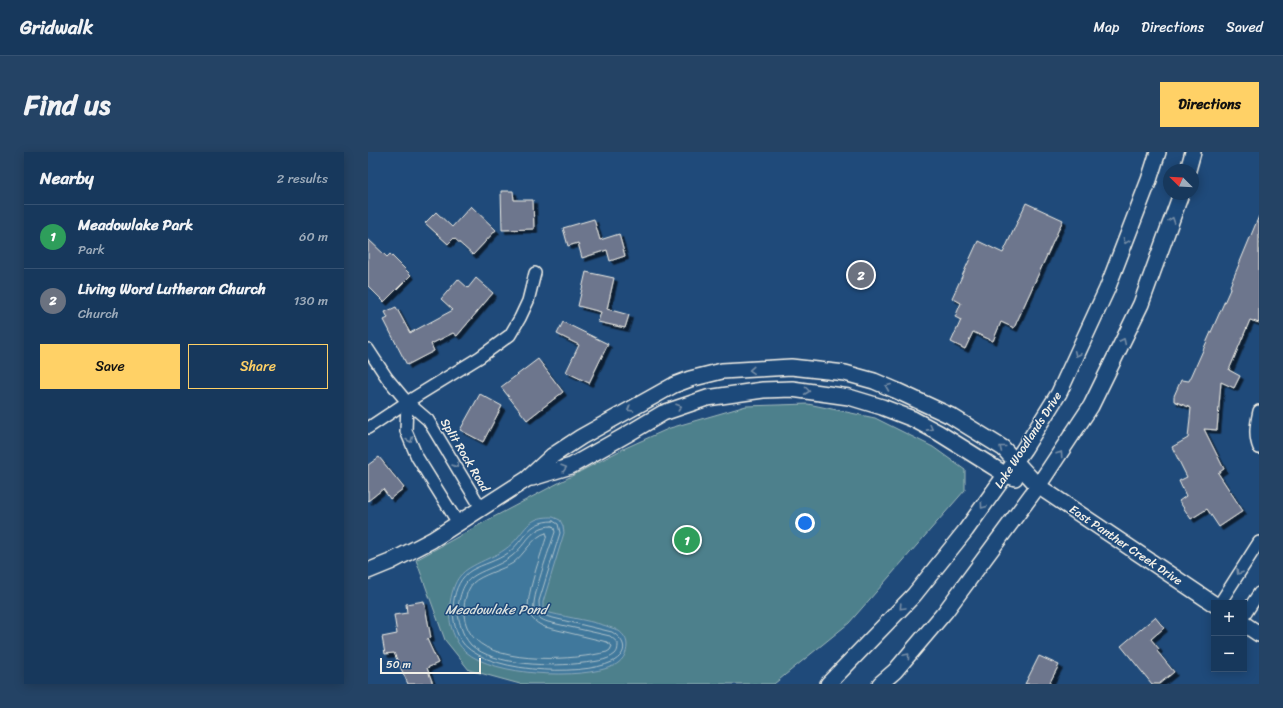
<!DOCTYPE html>
<html lang="en">
<head>
<meta charset="utf-8">
<style>
  :root { --surface:#17385c; --page:#244365; --text:#f1f3f6; --muted:#9eacbb; --line:#365272; --accent:#ffd166 }
  body { margin:0; font-family:Sriracha,sans-serif; background:var(--page); color:var(--text) }
  .controls { position:absolute; right:12px; bottom:12px; display:grid; overflow:hidden; border-radius:0px; box-shadow:0 2px 10px #0003 }
  .controls button { width:36px; height:36px; display:grid; place-items:center; padding:0; border:0; border-bottom:1px solid var(--line); background:var(--surface); color:var(--text); font:20px sans-serif }
  .compass { position:absolute; left:795px; top:12px; width:36px; height:36px; border-radius:50%; background:var(--surface); box-shadow:0 2px 10px #0003; rotate:294deg }
  .scale { position:absolute; left:12px; bottom:10px; width:101px; box-sizing:border-box; padding-left:4px; border:2px solid #f4f1e8; border-top:0; font-size:11px; line-height:14px; white-space:nowrap; color:#f4f1e8; -webkit-text-stroke:3px #1f4a7a; paint-order:stroke }
  .you { position:absolute; left:437px; top:371px; width:14px; height:14px; margin:-10px; border:3px solid #fff; border-radius:50%; background:#1a73e8; box-shadow:0 0 0 6px #1a73e833 }
  .badge { display:grid; place-items:center; width:26px; height:26px; border-radius:50%; background:var(--accent); color:#fff; font-size:13px; font-weight:700 }
  .pin { position:absolute; translate:-50% -50%; border:2px solid #fff; box-shadow:0 1px 4px #0006 }
  .list { margin:0; padding:0; list-style:none }
  h2 { display:flex; justify-content:space-between; align-items:center; height:52px; margin:0; padding:0 16px; font-size:17px }
  h2 small { font-size:13px; font-weight:400; color:var(--muted) }
  .list li { display:grid; grid-template-columns:26px 1fr auto; gap:12px; align-items:center; box-sizing:border-box; height:64px; padding:0 16px; border-top:1px solid var(--line) }
  .list b { display:block; font-size:15px; white-space:nowrap }
  .list p { margin:0; font-size:13px; white-space:nowrap; color:var(--muted) }
  .list em { font-size:13px; font-style:normal; color:var(--muted) }
  .actions { display:flex; gap:8px; padding:12px 16px }
  .actions a { flex:1; padding:9px 0; border:1px solid var(--accent); border-radius:0px; text-align:center; font-size:14px; color:var(--accent) }
  .actions .main { background:var(--accent); color:#111 }
  .map { position:relative; flex:none; width:891px; height:532px; overflow:hidden; border-radius:0px }
  header { display:flex; align-items:center; gap:24px; box-sizing:border-box; height:56px; padding:0 20px; background:var(--surface); border-bottom:1px solid var(--line) }
  header strong { font-size:19px }
  nav { display:flex; gap:22px; margin-inline-start:auto; font-size:14px }
  .intro { display:flex; align-items:center; justify-content:space-between; box-sizing:border-box; height:96px; padding:0 24px }
  h1 { margin:0; font-size:28px }
  .button { padding:10px 18px; border-radius:0px; background:var(--accent); color:#111; font-size:14px; font-weight:700 }
  main { display:flex; gap:24px; padding:0 24px }
  aside { flex:1; background:var(--surface); border-radius:0px; box-shadow:0 2px 10px #0003 }
  .map>svg:first-child { display:block }
  .green { fill:#4d808c; stroke:#a0b8ba }
  .water { fill:#41789c; stroke:#89a8ba }
  .lines { fill:none; stroke-linecap:round; stroke-linejoin:round }
  .shore { stroke:#acc1ca; stroke-width:1 }
  .building { fill:#6d768d; stroke:#f4f1e8; filter:url(#shadow) }
  .street-casing { stroke:#f4f1e8; stroke-width:14 }
  .secondary-casing { stroke:#f4f1e8; stroke-width:18 }
  .street { stroke:#1f4a7a; stroke-width:11 }
  .secondary { stroke:#1f4a7a; stroke-width:15 }
  .oneway { stroke:#748da6 }
  .labels { text-anchor:middle; stroke-width:3; stroke-linejoin:round; paint-order:stroke }
  .street-label { font-size:12px; fill:#f4f1e8; stroke:#1f4a7a }
  .water-label { font-size:13px; font-style:italic; fill:#d9dfdd; stroke:#1f4a7a }
</style>
</head>
<body>
<header>
<strong>Gridwalk</strong>
<nav><a>Map</a><a>Directions</a><a>Saved</a></nav>
</header>
<div class="intro"><h1>Find us</h1><a class="button">Directions</a></div>
<main>
<aside>
<h2>Nearby<small>2 results</small></h2>
<ul class="list">
<li><span class="badge" style="background:#2e9e5b">1</span><div><b>Meadowlake Park</b><p>Park</p></div><em>60 m</em></li>
<li><span class="badge" style="background:#6b7280">2</span><div><b>Living Word Lutheran Church</b><p>Church</p></div><em>130 m</em></li>
</ul>
<div class="actions"><a class="main">Save</a><a>Share</a></div>
</aside>
<div class="map">
<svg width="891" height="532" viewBox="0 0 891 532">
  <defs>
    <filter id="shadow"><feDropShadow dx="3.5" dy="3.5" stdDeviation="0" flood-color="#0009"/></filter>
  </defs>
  <rect width="100%" height="100%" fill="#1f4a7a"/>
  <filter id="ink" filterUnits="userSpaceOnUse"><feTurbulence type="fractalNoise" baseFrequency=".025" numOctaves="2"/><feDisplacementMap in="SourceGraphic" scale="8" xChannelSelector="R" yChannelSelector="G"/><feConvolveMatrix kernelMatrix="1 2 1 2 8 2 1 2 1" color-interpolation-filters="sRGB"/></filter>
  <g filter="url(#ink)">
    <path class="green" d="M440 252 507 266 565 295 597 318V338L481 471 406 532H152L101 518 77 488 48 408 120 368 255 297 302 276 378 254Z"/>
    <path class="water" d="M185 365 192 368 195 374 196 381 175 450V456L182 461C202 466 226 469 244 476 252 478 259 485 259 493 259 502 254 510 245 514 213 528 126 524 98 500 85 489 79 467 82 451 87 421 96 418 121 406 133 401 142 395 150 385 155 379 159 372 167 368 173 365 179 365 185 365Z"/>
    <g class="lines">
      <g class="shore">
        <path d="M185 369 190 372 192 381 171 449C171 458 173 462 181 465L244 480C258 489 261 501 244 510 213 525 111 521 92 487 81 467 82 431 104 418 115 412 129 409 140 401 157 388 159 369 185 369Z"/>
        <path d="M184 374 186 376 187 380C182 395 163 447 166 458 168 465 174 468 180 470L242 484 250 491C250 495 250 499 247 502 239 509 224 510 215 511 186 515 126 514 103 493 98 487 95 482 93 475 91 468 89 461 90 454 95 430 99 426 120 417 129 413 137 410 144 404 159 392 163 374 184 374Z"/>
        <path d="M178 381 179 383C174 400 156 447 161 461 164 468 170 472 177 475L239 490 244 494 242 498 239 500C207 508 132 513 107 487 101 481 97 472 96 463 95 453 98 439 105 431 113 423 134 418 145 411 156 403 166 383 178 381Z"/>
      </g>
    </g>
    <g class="building">
      <path d="M133 39H145L146 48H165L166 77 134 78Z"/>
      <path d="M658 51 695 68 646 176 633 170 625 189 605 180 597 197 583 190 593 168 587 165 593 151 584 146 610 89 635 101Z"/>
      <path d="M103 54 128 78 105 103 86 86 80 92 57 71 68 60 84 75Z"/>
      <path d="M891 64V171L882 168 861 218 872 224 866 236 853 230 849 278 836 277 856 317 850 321 875 359 851 375 839 357 823 367 811 349 818 344 811 329 819 325 804 295 820 286 823 256 806 249V244L813 228 821 229 824 223 863 135 862 134Z"/>
      <path d="M226 67 232 88 251 82 257 104 242 109 239 98 214 106 210 91 200 94 195 76Z"/>
      <path d="M0 87 19 105 22 102 43 123 16 150 0 134Z"/>
      <path d="M218 120 246 126 239 157 261 163 257 176 230 170 233 160 210 154Z"/>
      <path d="M108 126 125 141 89 184 85 181 63 192 66 199 39 213 16 168 20 166 17 160 28 155 42 181 85 158 73 147 90 127 100 136Z"/>
      <path d="M195 170 240 192 221 231 198 220 211 193 189 182Z"/>
      <path d="M170 207 195 240 159 268 133 235Z"/>
      <path d="M112 242 134 254 115 290 92 278Z"/>
      <path d="M11 305 36 336 22 347 15 337 0 349V313Z"/>
      <path d="M56 449 63 486 59 487 70 511 59 516 65 532H40L26 501 17 502 14 485 29 482 26 463 39 461 38 452Z"/>
      <path d="M787 465 796 476 783 487 791 497 789 499 806 520 791 532H784L753 494Z"/>
      <path d="M671 504 691 513 681 532H657Z"/>
    </g>
    <g class="lines">
      <defs>
        <g id="street">
          <path d="M0 197 19 226 39 250 60 268 113 356"/>
          <path d="M39 250 38 279 49 305 90 371"/>
          <path d="M891 259C888 272 886 284 891 296"/>
          <path d="M0 276 39 250 112 205 142 183 152 166 160 149 167 121"/>
          <path d="M852 451 891 390"/>
          <path d="M876 464 891 441"/>
        </g>
        <g id="secondary">
          <path d="M820 18 825 0"/>
          <path d="M164 326 203 314 258 283 295 261 339 246 395 238 424 237 481 245 514 255 545 267 571 281 619 311 638 323 647 326"/>
          <path d="M0 419 22 410 64 388 159 327 184 304 213 285 306 233 322 227 354 219 423 215 477 221 506 229 527 238 583 264 635 296 670 334 846 452"/>
          <path d="M876 472 891 482"/>
          <path d="M460 532 546 443 598 378 656 297 691 241 739 137 781 28 790 0"/>
          <path d="M512 532 527 519 577 460 670 334 723 254 773 152 813 42"/>
        </g>
      </defs>
      <use href="#street" class="street-casing"/>
      <use href="#secondary" class="secondary-casing"/>
      <use href="#street" class="street"/>
      <use href="#secondary" class="secondary"/>
    </g>
    <defs><path id="oneway-chevron" d="M-2-3.5L2.5 0L-2 3.5" fill="none" stroke-width="1.6" stroke-linecap="round" stroke-linejoin="round"/></defs>
    <g class="oneway">
      <use href="#oneway-chevron" transform="translate(804 68) rotate(-70)"/>
      <use href="#oneway-chevron" transform="translate(758 89) rotate(111)"/>
      <use href="#oneway-chevron" transform="translate(755 189) rotate(-64)"/>
      <use href="#oneway-chevron" transform="translate(709 202) rotate(115)"/>
      <use href="#oneway-chevron" transform="translate(384 218) rotate(177)"/>
      <use href="#oneway-chevron" transform="translate(520 235) rotate(-158)"/>
      <use href="#oneway-chevron" transform="translate(439 239) rotate(7)"/>
      <use href="#oneway-chevron" transform="translate(311 255) rotate(-19)"/>
      <use href="#oneway-chevron" transform="translate(262 257) rotate(150)"/>
      <use href="#oneway-chevron" transform="translate(562 276) rotate(29)"/>
      <use href="#oneway-chevron" transform="translate(42 288) rotate(67)"/>
      <use href="#oneway-chevron" transform="translate(634 296) rotate(-142)"/>
      <use href="#oneway-chevron" transform="translate(692 302) rotate(-57)"/>
      <use href="#oneway-chevron" transform="translate(88 313) rotate(59)"/>
      <use href="#oneway-chevron" transform="translate(196 316) rotate(-17)"/>
      <use href="#oneway-chevron" transform="translate(615 354) rotate(126)"/>
      <use href="#oneway-chevron" transform="translate(871 420) rotate(122)"/>
      <use href="#oneway-chevron" transform="translate(534 455) rotate(133)"/>
      <use href="#oneway-chevron" transform="translate(539 504) rotate(-50)"/>
    </g>
  </g>
  <g class="labels">
    <g class="street-label">
      <text transform="translate(660 288) rotate(-57)" y="4">Lake Woodlands Drive</text>
      <text transform="translate(97 303) rotate(59)" y="4">Split Rock Road</text>
      <text transform="translate(758 393) rotate(34)" y="4">East Panther Creek Drive</text>
    </g>
    <g class="water-label">
      <text x="128" y="462">Meadowlake Pond</text>
    </g>
  </g>
</svg>
<div class="controls">
<button>+</button>
<button>−</button>
</div>
<svg class="compass" viewBox="-18 -18 36 36"><path d="M0-13l5 13h-10z" fill="#e53935"/><path d="M0 13l5-13h-10z" fill="#9eacbb"/></svg>
<div class="scale">50 m</div>
<div class="you"></div>
<div class="pin badge" style="left:319px;top:388px;background:#2e9e5b">1</div>
<div class="pin badge" style="left:493px;top:123px;background:#6b7280">2</div>
</div>
</main>
</body>
</html>
